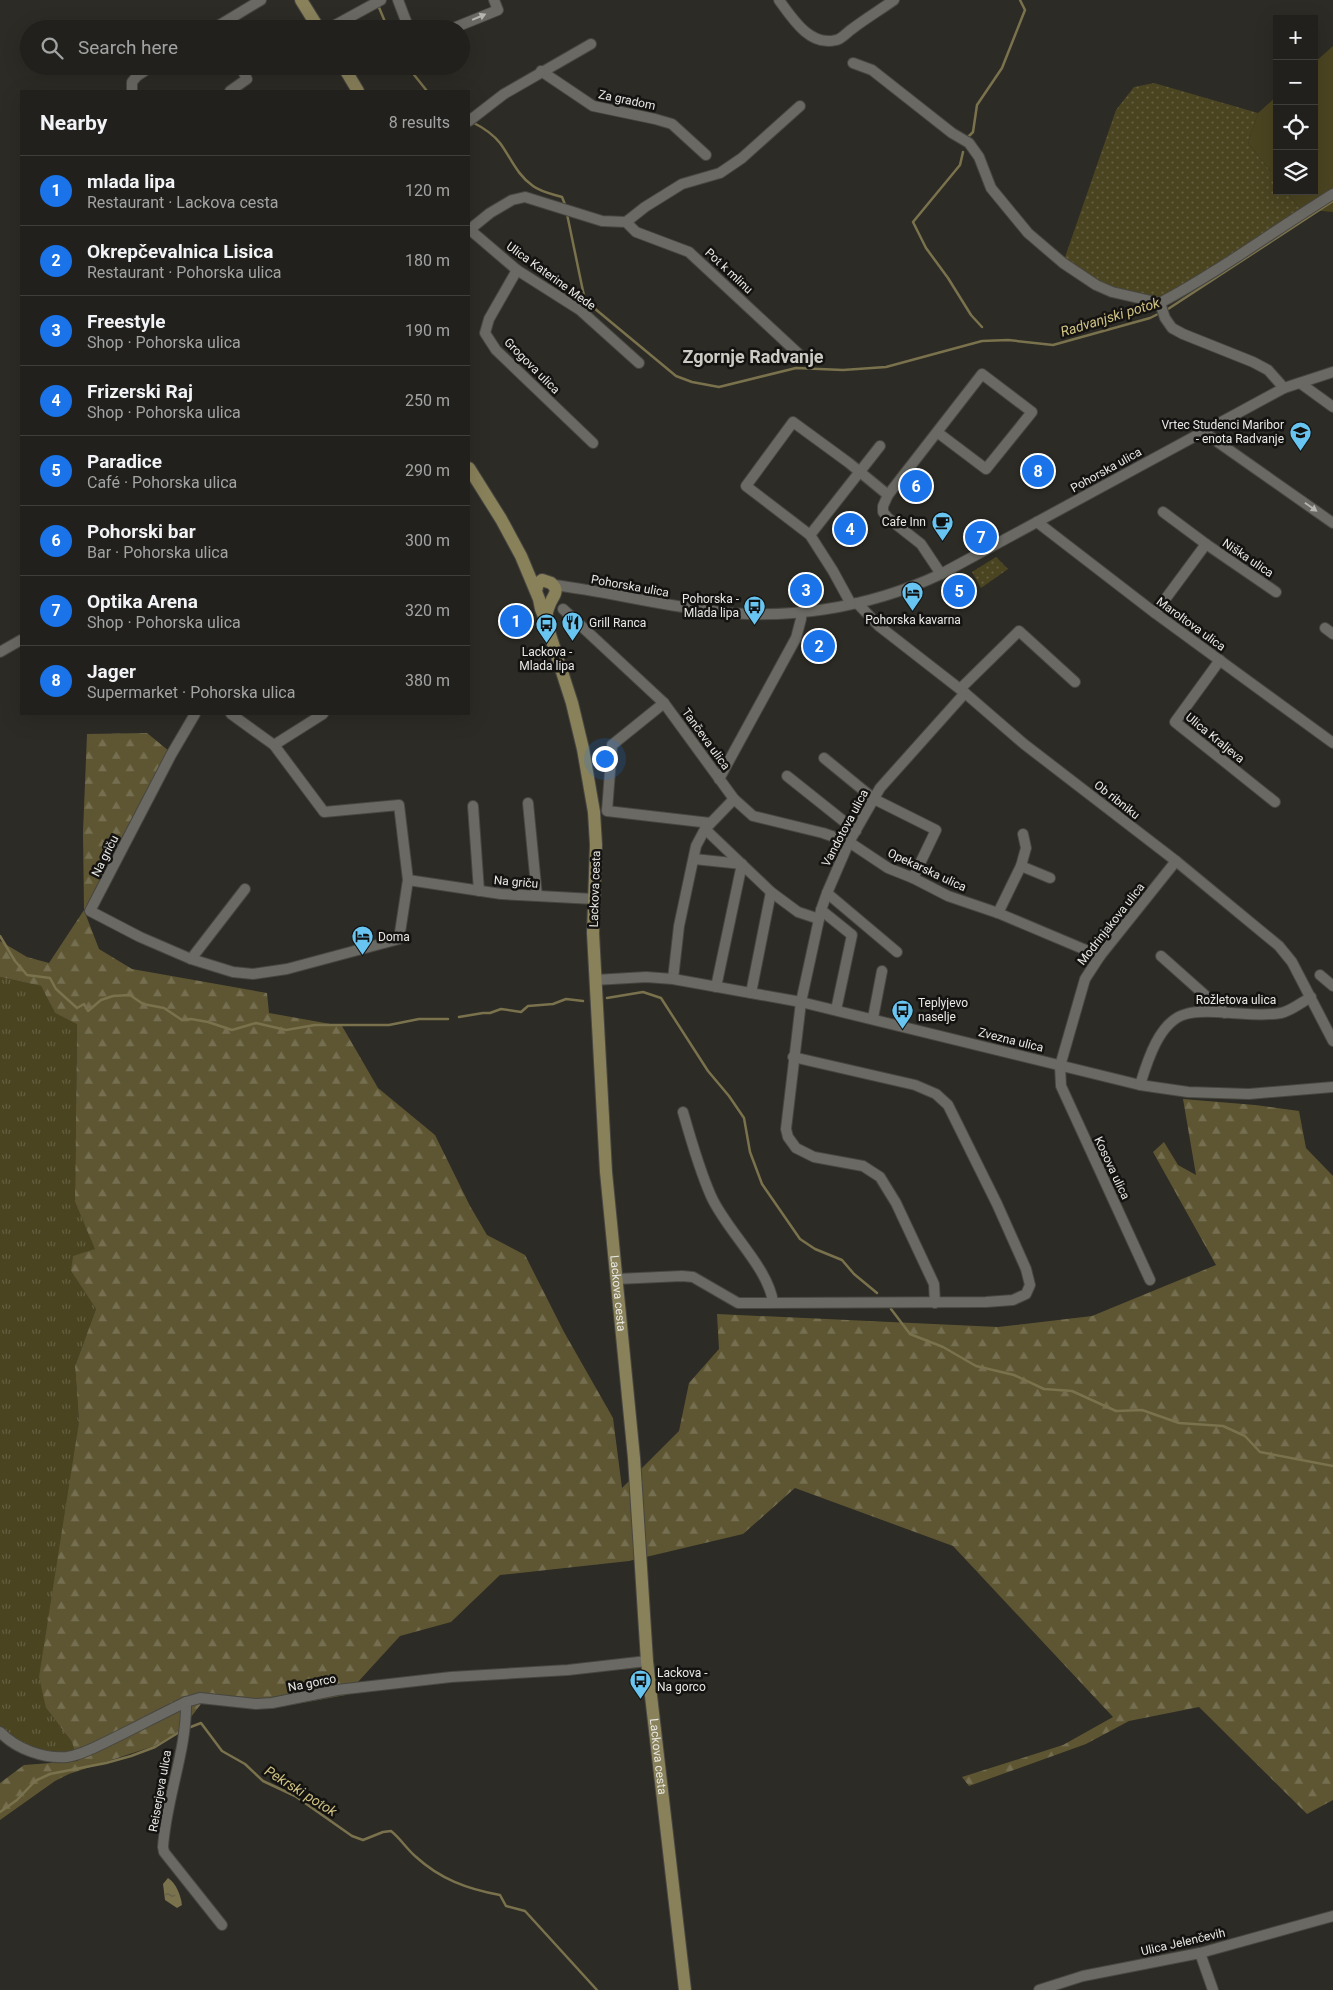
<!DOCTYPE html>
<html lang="en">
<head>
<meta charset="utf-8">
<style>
  :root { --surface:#21201c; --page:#292825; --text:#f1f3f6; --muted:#a2a3a3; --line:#3e3e3b; --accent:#1a73e8 }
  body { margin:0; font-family:Roboto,sans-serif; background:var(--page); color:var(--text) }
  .controls { position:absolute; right:15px; top:15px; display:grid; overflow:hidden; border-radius:0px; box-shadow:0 5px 20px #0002 }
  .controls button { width:45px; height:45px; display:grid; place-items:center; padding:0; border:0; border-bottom:1px solid var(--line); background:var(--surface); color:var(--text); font:25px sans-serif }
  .you { position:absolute; left:604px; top:758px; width:18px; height:18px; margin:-12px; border:4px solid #fff; border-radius:50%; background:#1a73e8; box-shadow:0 0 0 8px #1a73e833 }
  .badge { display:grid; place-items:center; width:32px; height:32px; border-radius:50%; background:var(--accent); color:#fff; font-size:16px; font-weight:700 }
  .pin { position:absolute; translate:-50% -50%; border:2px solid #fff; box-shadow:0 1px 5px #0006 }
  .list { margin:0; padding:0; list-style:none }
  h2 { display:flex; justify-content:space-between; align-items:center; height:65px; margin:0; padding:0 20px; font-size:21px }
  h2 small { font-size:16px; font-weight:400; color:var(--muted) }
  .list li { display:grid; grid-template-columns:32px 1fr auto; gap:15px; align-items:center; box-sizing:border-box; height:70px; padding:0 20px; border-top:1px solid var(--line) }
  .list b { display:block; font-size:19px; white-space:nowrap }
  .list p { margin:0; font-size:16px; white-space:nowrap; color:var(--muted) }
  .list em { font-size:16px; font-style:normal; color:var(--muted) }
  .icon { flex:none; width:28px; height:28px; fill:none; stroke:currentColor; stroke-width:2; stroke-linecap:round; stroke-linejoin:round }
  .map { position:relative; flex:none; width:1333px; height:1990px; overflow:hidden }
  .search { position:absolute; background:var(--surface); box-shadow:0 5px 20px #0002; left:20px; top:20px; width:450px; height:55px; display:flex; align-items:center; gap:12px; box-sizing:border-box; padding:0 18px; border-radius:28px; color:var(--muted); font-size:19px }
  .panel { position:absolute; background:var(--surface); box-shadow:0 5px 20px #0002; left:20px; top:90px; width:450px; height:625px; border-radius:0px }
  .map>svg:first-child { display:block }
  .grass { fill:url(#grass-tufts) }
  .forest { fill:url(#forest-firs) }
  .park { fill:url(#park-dots) }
  .pitch { fill:#4b4421 }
  .water { fill:url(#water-ripples) }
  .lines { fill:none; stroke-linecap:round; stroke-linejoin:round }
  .stream { stroke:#7a724d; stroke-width:2.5 }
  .street-casing { stroke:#474641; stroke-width:12 }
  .secondary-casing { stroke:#474641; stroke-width:14 }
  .street { stroke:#6a6963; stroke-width:10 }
  .secondary { stroke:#89815a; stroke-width:12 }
  .oneway { fill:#b6b5b0 }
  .labels { text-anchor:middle; stroke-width:5; stroke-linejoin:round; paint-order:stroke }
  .street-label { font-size:12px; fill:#e8e8e4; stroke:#141311 }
  .poi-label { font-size:12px; fill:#e8e8e4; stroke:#141311; text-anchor:start }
  .water-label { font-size:14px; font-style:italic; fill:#d0c383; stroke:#141311 }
  .district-label { font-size:18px; font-weight:bold; fill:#cbcac3; stroke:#141311 }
</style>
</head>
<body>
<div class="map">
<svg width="1333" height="1990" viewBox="0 0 1333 1990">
  <defs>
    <pattern id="grass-tufts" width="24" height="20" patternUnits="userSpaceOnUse" patternTransform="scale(1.25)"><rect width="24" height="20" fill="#4b4421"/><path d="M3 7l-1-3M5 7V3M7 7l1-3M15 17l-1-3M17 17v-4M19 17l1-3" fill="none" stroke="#655f41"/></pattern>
    <pattern id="forest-firs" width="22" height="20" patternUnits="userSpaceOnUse" patternTransform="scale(1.25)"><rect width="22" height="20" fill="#5e5632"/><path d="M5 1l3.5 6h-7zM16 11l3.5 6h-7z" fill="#756e50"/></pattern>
    <pattern id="park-dots" width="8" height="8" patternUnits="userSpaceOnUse" patternTransform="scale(1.25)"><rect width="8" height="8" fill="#4b4421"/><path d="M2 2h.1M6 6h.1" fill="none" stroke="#655f41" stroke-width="1.8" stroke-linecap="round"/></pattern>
    <pattern id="water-ripples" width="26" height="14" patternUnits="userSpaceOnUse" patternTransform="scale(1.25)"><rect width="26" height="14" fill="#7a724d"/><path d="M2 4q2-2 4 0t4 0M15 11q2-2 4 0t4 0" fill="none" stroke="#605c48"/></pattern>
  </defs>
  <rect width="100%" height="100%" fill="#2c2b25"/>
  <path class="grass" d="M0 977 41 986 55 1013 77 1023 75 1202 96 1250 71 1271 96 1309 75 1366 79 1422 46 1708 72 1742 76 1752C50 1753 17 1751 0 1727Z"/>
  <path class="forest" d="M147 733 169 751 135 819 84 910 99 949 132 969 267 993 269 1013 342 1026 378 1088 435 1135 470 1206 487 1235 525 1255 564 1332 613 1418 622 1488 679 1431 689 1383 719 1349 717 1314 998 1327 1092 1316 1216 1265 1153 1152 1164 1142 1178 1165 1196 1175 1183 1099 1255 1105 1299 1111 1306 1148 1333 1176V1800L1307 1814 1199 1707 1129 1721 1086 1744 969 1786 962 1777 1063 1745 1113 1717 953 1546 795 1488 743 1534 629 1561 500 1575 451 1622 400 1636 346 1695 280 1707 201 1704 181 1730 154 1746 69 1774 55 1781 0 1820V1783L24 1765 78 1761 72 1742 46 1708 39 1677 79 1422 75 1366 96 1309 71 1271 73 1256 95 1249 75 1202 77 1024 55 1013 41 986 0 977V941L27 957 49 963 84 910 83 832 87 734Z"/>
  <g class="park">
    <path d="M1154 83 1258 113 1248 143 1277 179V191H1286L1300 209 1160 303 1112 292 1063 263 1116 110 1134 87Z"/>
    <path d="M996 557 1008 569 981 588 972 572Z"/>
  </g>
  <g class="pitch">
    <path d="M1333 46V212L1300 209 1286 191H1314V63Z"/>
    <path d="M1277 96V179L1248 143 1258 113Z"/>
  </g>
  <path class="water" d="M168 1878C176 1883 181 1896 182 1905L177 1908 165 1900 163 1884Z"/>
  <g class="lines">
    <g class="stream">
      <path d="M378 5 388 29"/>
      <path d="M407 66 427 91"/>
      <path d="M472 122C482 127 492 133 500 143 511 158 517 175 533 186 541 192 552 194 562 197L566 207"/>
      <path d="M967 138 973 132 977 105 1002 68 1025 10 1020 0"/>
      <path d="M963 152 960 165 913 222 926 248 948 278 971 315 982 327"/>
      <path d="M567 214 584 296 594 308 676 376 692 382 719 387 796 368 843 370 886 367 982 341 1008 340 1053 345 1150 318 1160 313"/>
      <path d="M1165 311 1333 201"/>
      <path d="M0 936 15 961 27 975 50 978 56 989 77 1008 84 1004 88 1011 101 1000 113 996 130 995 143 1004 164 1008 182 1020 191 1019 208 1022 232 1030 256 1023 286 1030 315 1025H389L419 1019H448"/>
      <path d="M607 998 643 992 661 998 708 1071 729 1096 744 1118 750 1152 762 1184 800 1239 815 1249 842 1260 854 1274 877 1293"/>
      <path d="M459 1017 483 1013H490L501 1009 521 1012 528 1006 553 1004 566 999 583 1001"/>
      <path d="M891 1309 910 1334 943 1347 976 1366 1014 1375 1044 1389 1072 1391 1116 1411 1142 1410 1179 1423 1223 1426 1245 1436 1260 1452 1333 1466"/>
      <path d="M188 1728 201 1723 222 1751 245 1764 263 1781 295 1796 352 1836 363 1840 383 1832 391 1831C400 1838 406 1848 415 1856 440 1879 467 1889 500 1895L506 1906 525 1911 597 1990"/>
      <path d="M0 1812 17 1800 35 1781 50 1774 106 1763 131 1756 155 1747 181 1731"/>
    </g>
    <defs>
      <g id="street">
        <path d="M398 0 409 29"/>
        <path d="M779 0C792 18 810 47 836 40 842 39 847 32 852 29 865 19 880 10 894 0"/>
        <path d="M213 29 261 0"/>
        <path d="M328 29 381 0"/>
        <path d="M451 29 498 10 494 0"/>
        <path d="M853 63 872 70 952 133 969 143 979 157 991 188 1028 233 1063 263 1096 285 1112 292 1160 303"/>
        <path d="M541 71 593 106 655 119 672 124 706 155"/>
        <path d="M132 91V82L137 76 152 66"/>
        <path d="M230 91 247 79 240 66"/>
        <path d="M469 121 504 94 591 44"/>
        <path d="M626 222 636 232 689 252 803 358"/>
        <path d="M469 229 517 270 580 310 639 363"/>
        <path d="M469 230 490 213 512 200 525 197 602 221 626 222 645 207 682 184 720 173 742 158 800 106"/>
        <path d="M517 270 489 319 485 333 496 350 593 443"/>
        <path d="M1300 383 1333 407"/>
        <path d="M1284 388 1268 370 1253 362 1183 334 1172 328 1165 318 1160 303C1220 271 1275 230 1333 194"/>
        <path d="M1202 431 1333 523"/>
        <path d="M937 432 986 469 1032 412 982 374 888 495 883 506V512L888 518 921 544 941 574"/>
        <path d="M1163 512 1206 544 1276 592"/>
        <path d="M1037 522 1155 613 1333 743"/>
        <path d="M810 535 880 446"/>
        <path d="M554 585C604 591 654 604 704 610 783 622 869 608 941 574L1284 388 1333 372"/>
        <path d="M857 603 879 626 965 693 1024 744 1176 861 1279 946 1292 962 1333 1041"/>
        <path d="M851 604 833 571 810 535 746 486 793 422 849 463 888 495"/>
        <path d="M563 609 664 703 734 799 753 816 823 833 849 842 888 868 913 878 948 896 998 913 1100 956"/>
        <path d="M1155 613 1206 544"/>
        <path d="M1325 628 1333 634"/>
        <path d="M0 652 21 640"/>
        <path d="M1220 660 1175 722 1275 802"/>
        <path d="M960 689 1019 631 1075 682"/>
        <path d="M664 703 612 745 607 811 710 823"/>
        <path d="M195 714 171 755 90 911 140 937 191 959 233 972 253 974 287 969 399 939 408 880 501 894 594 899"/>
        <path d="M231 714 274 745 324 812 399 805 408 880"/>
        <path d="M274 745 323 714"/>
        <path d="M824 758 874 799 936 830 913 878"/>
        <path d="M787 776 856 831"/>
        <path d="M719 779 796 638 801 619V612"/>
        <path d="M528 803 537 896"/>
        <path d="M473 806 479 891"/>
        <path d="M705 829 771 892 798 912 819 919"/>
        <path d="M694 859 742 864 716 987"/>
        <path d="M1021 866 1050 878"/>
        <path d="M827 893 897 952"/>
        <path d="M821 910 852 935 836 1010"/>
        <path d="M998 913 1021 866 1026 848 1023 834"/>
        <path d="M1161 956 1225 1013"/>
        <path d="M191 959 245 889"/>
        <path d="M1320 975 1333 986"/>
        <path d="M673 979 679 926 696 846 705 829 734 799"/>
        <path d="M595 980 646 977 673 979 801 1002 1140 1085 1188 1092 1249 1094 1333 1087"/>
        <path d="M751 993 771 892"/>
        <path d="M873 1018 882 971"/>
        <path d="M1140 1085C1147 1062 1159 1021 1186 1014 1200 1010 1217 1012 1231 1013 1248 1014 1265 1016 1281 1013 1291 1011 1302 1002 1311 997"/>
        <path d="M683 1112C691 1140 699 1169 711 1196 726 1230 768 1267 773 1302"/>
        <path d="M617 1279 682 1276 693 1277 738 1303 986 1302 1013 1300 1026 1294 1030 1285 1026 1269 997 1204 948 1105 936 1094 915 1085 793 1057"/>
        <path d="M1150 1280 1061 1086 1060 1066 1085 979 1100 956 1176 861"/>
        <path d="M935 1303 934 1284 896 1203 880 1177 863 1166 814 1157 796 1148 788 1137 786 1129 801 1002 821 910 827 893 849 842 880 788 965 693"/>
        <path d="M186 1702C187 1751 166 1798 163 1847L164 1852 222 1925"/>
        <path d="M0 1732C16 1749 44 1759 67 1757 81 1755 94 1748 106 1742 133 1729 159 1715 186 1702L200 1698 256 1704 272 1703 337 1690 451 1677 568 1670 647 1661"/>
        <path d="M1200 1953 1213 1990"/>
        <path d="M1039 1990 1083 1976 1200 1953 1333 1916"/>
      </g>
      <g id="secondary">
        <path d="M301 0 319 29"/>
        <path d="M343 66 358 91"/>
        <path d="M469 468 501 519 521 556 539 599 541 609 545 619"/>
        <path id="s1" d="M536 591 538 583 542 580 551 583C561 592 552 596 549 606 547 610 547 614 545 619L572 703 583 749 594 812 596 845 593 933 606 1172 634 1458 647 1661 685 1990"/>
      </g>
    </defs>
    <use href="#street" class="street-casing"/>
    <use href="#secondary" class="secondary-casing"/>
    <use href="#street" class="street"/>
    <use href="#secondary" class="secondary"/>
  </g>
  <defs><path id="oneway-solid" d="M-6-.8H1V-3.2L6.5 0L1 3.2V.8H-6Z" transform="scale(1.25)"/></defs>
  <g class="oneway">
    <use href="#oneway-solid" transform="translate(479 17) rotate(-23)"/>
    <use href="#oneway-solid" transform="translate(1311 507) rotate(35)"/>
  </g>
  <defs>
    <symbol id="school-pin" viewBox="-11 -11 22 30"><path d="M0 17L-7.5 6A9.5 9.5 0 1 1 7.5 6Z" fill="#68c4f0" stroke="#141311"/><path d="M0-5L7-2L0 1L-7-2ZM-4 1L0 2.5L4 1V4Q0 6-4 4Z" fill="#111"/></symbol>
    <symbol id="cafe-pin" viewBox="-11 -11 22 30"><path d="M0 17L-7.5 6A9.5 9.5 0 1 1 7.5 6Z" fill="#68c4f0" stroke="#141311"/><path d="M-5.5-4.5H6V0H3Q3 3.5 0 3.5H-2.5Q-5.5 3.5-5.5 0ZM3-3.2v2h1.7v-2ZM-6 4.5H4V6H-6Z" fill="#111"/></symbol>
    <symbol id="hotel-pin" viewBox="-11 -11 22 30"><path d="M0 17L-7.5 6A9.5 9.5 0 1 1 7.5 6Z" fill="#68c4f0" stroke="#141311"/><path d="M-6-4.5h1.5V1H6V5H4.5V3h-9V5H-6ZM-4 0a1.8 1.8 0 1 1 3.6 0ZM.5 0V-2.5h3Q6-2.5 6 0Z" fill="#111"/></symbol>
    <symbol id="bus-pin" viewBox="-11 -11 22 30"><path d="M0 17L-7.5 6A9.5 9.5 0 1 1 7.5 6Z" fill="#68c4f0" stroke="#141311"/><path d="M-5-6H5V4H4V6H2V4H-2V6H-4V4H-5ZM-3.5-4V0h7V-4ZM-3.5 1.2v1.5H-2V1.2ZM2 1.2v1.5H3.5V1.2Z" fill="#111"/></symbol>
    <symbol id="restaurant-pin" viewBox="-11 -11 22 30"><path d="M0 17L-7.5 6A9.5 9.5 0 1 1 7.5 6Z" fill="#68c4f0" stroke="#141311"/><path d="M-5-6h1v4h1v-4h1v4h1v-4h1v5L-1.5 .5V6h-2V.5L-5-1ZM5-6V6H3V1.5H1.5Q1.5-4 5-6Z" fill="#111"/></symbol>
  </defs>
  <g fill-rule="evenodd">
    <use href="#school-pin" x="1288" y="420" width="25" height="34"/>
    <use href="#cafe-pin" x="930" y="510" width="25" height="34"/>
    <use href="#hotel-pin" x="900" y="580" width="25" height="34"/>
    <use href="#bus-pin" x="742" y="594" width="25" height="34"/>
    <use href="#restaurant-pin" x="560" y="610" width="25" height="34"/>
    <use href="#bus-pin" x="534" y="612" width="25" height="34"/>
    <use href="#hotel-pin" x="350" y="924" width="25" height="34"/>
    <use href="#bus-pin" x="890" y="998" width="25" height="34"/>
    <use href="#bus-pin" x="628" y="1668" width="25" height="34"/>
  </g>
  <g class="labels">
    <g class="street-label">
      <text transform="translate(627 100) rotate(12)" y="4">Za gradom</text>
      <text transform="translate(729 271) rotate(43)" y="4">Pot k mlinu</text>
      <text transform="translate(551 276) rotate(36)" y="4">Ulica Katerine Mede</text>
      <text transform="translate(532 366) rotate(45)" y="4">Grogova ulica</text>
      <text transform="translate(1106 470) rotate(-29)" y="4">Pohorska ulica</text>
      <text transform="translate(1248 558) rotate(34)" y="4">Niška ulica</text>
      <text transform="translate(630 586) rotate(10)" y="4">Pohorska ulica</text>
      <text transform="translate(1191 624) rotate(36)" y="4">Maroltova ulica</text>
      <text transform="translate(1215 738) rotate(39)" y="4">Ulica Kraljeva</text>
      <text transform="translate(706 739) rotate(54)" y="4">Tančeva ulica</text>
      <text transform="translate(1117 800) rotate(38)" y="4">Ob ribniku</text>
      <text transform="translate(845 828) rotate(-62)" y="4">Vandotova ulica</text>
      <text transform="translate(105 856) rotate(-63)" y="4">Na griču</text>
      <text transform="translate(927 870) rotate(25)" y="4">Opekarska ulica</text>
      <text transform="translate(516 882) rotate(5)" y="4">Na griču</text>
      <text transform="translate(595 889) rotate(-88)" y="4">Lackova cesta</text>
      <text transform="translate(1111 924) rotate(-52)" y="4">Modrinjakova ulica</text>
      <text x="1236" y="1004">Rožletova ulica</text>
      <text transform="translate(1011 1040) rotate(14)" y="4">Zvezna ulica</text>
      <text transform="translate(1112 1168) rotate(65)" y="4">Kosova ulica</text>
      <text dy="4" stroke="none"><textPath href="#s1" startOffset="744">Lackova cesta</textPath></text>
      <text transform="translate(312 1683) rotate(-11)" y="4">Na gorco</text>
      <text dy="4" stroke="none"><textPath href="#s1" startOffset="1209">Lackova cesta</textPath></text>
      <text transform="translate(160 1791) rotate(-80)" y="4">Reiserjeva ulica</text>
      <text transform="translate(1183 1942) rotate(-13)" y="4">Ulica Jelenčevih</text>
    </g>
    <g class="poi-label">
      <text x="1284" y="429" text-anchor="end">Vrtec Studenci Maribor<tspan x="1284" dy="14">- enota Radvanje</tspan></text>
      <text x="926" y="526" text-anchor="end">Cafe Inn</text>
      <text x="739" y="603" text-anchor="end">Pohorska -<tspan x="739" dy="14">Mlada lipa</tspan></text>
      <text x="913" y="624" text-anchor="middle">Pohorska kavarna</text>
      <text x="589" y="627">Grill Ranca</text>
      <text x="547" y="656" text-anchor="middle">Lackova -<tspan x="547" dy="14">Mlada lipa</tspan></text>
      <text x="378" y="941">Doma</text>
      <text x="918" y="1007">Teplyjevo<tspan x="918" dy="14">naselje</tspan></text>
      <text x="657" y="1677">Lackova -<tspan x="657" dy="14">Na gorco</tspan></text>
    </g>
    <g class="water-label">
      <text transform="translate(1110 317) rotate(-17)" y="5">Radvanjski potok</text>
      <text transform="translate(301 1791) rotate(32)" y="5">Pekrski potok</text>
    </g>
    <g class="district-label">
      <text x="753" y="363">Zgornje Radvanje</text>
    </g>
  </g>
</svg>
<div class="controls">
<button>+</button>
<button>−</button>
<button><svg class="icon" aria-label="locate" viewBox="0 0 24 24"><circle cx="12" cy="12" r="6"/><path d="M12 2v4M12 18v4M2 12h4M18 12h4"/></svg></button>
<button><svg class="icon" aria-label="layers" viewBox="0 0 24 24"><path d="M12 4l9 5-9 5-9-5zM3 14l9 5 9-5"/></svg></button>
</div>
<div class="you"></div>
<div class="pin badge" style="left:516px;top:621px">1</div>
<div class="pin badge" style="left:819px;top:646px">2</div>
<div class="pin badge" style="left:806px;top:590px">3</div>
<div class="pin badge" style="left:850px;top:529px">4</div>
<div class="pin badge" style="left:959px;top:591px">5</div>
<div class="pin badge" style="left:916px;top:486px">6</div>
<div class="pin badge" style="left:981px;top:537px">7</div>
<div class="pin badge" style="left:1038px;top:471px">8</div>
<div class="search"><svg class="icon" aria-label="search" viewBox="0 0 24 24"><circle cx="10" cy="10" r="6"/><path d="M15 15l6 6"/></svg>Search here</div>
<section class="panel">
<h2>Nearby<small>8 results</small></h2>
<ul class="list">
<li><span class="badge">1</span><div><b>mlada lipa</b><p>Restaurant · Lackova cesta</p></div><em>120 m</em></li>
<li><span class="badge">2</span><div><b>Okrepčevalnica Lisica</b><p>Restaurant · Pohorska ulica</p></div><em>180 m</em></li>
<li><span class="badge">3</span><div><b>Freestyle</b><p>Shop · Pohorska ulica</p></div><em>190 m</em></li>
<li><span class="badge">4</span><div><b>Frizerski Raj</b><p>Shop · Pohorska ulica</p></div><em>250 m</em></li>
<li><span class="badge">5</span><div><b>Paradice</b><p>Café · Pohorska ulica</p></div><em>290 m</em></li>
<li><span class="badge">6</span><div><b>Pohorski bar</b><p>Bar · Pohorska ulica</p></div><em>300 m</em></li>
<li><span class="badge">7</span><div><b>Optika Arena</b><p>Shop · Pohorska ulica</p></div><em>320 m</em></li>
<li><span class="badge">8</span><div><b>Jager</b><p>Supermarket · Pohorska ulica</p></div><em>380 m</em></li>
</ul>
</section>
</div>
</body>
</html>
